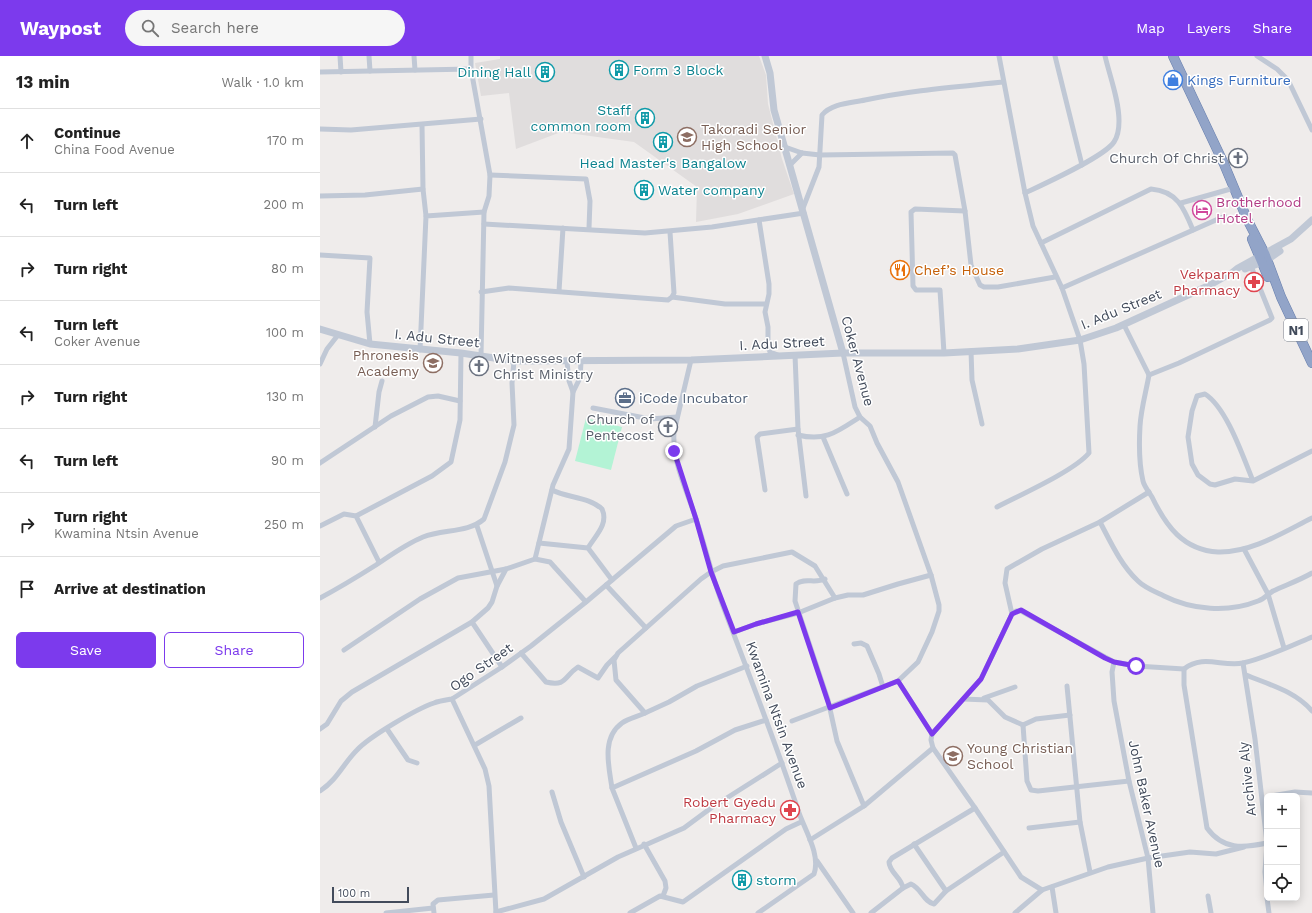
<!DOCTYPE html>
<html lang="en">
<head>
<meta charset="utf-8">
<style>
  :root { --surface:#fff; --page:#f6f6f6; --text:#222; --muted:#767676; --line:#e0e0e0; --accent:#7c3aed }
  body { margin:0; font-family:"Work Sans",sans-serif; background:var(--page); color:var(--text) }
  .controls { position:absolute; right:12px; bottom:12px; display:grid; overflow:hidden; border-radius:6px; box-shadow:0 2px 10px #0003 }
  .controls button { width:36px; height:36px; display:grid; place-items:center; padding:0; border:0; border-bottom:1px solid var(--line); background:var(--surface); color:var(--text); font:20px sans-serif }
  .scale { position:absolute; left:12px; bottom:10px; width:77px; box-sizing:border-box; padding-left:4px; border:2px solid #424b5b; border-top:0; font-size:11px; line-height:14px; white-space:nowrap; color:#424b5b; -webkit-text-stroke:3px #fff; paint-order:stroke }
  .stop { position:absolute; width:12px; height:12px; margin:-9px; border:3px solid #7c3aed; border-radius:50%; background:#fff }
  .stop.end { background:#7c3aed; border-color:#fff; box-shadow:0 1px 4px #0008 }
  .list { margin:0; padding:0; list-style:none }
  h2 { display:flex; justify-content:space-between; align-items:center; height:52px; margin:0; padding:0 16px; font-size:17px }
  h2 small { font-size:13px; font-weight:400; color:var(--muted) }
  .list li { display:grid; grid-template-columns:26px 1fr auto; gap:12px; align-items:center; box-sizing:border-box; height:64px; padding:0 16px; border-top:1px solid var(--line) }
  .list b { display:block; font-size:15px; white-space:nowrap }
  .list p { margin:0; font-size:13px; white-space:nowrap; color:var(--muted) }
  .list em { font-size:13px; font-style:normal; color:var(--muted) }
  .actions { display:flex; gap:8px; padding:12px 16px }
  .actions a { flex:1; padding:9px 0; border:1px solid var(--accent); border-radius:6px; text-align:center; font-size:14px; color:var(--accent) }
  .actions .main { background:var(--accent); color:#fff }
  .icon { flex:none; width:22px; height:22px; fill:none; stroke:currentColor; stroke-width:2; stroke-linecap:round; stroke-linejoin:round }
  .map { position:relative; flex:none; width:992px; height:857px; overflow:hidden }
  header { display:flex; align-items:center; gap:24px; box-sizing:border-box; height:56px; padding:0 20px; background:var(--accent); color:#fff }
  header strong { font-size:19px }
  nav { display:flex; gap:22px; margin-inline-start:auto; font-size:14px }
  .search { width:280px; height:36px; background:var(--page); display:flex; align-items:center; gap:10px; box-sizing:border-box; padding:0 14px; border-radius:22px; color:var(--muted); font-size:15px }
  main { display:flex }
  aside { flex:1; background:var(--surface) }
  .map>svg:first-child { display:block }
  .education { fill:#e0dddd }
  .green { fill:#b3f3d5 }
  .lines { fill:none; stroke-linecap:round; stroke-linejoin:round }
  .trunk-casing { stroke:#687fad; stroke-width:10 }
  .minor { stroke:#c0c8d5; stroke-width:5 }
  .tertiary { stroke:#c0c8d5; stroke-width:7 }
  .trunk { stroke:#92a4c8; stroke-width:9 }
  .route { stroke:#7c3aed; stroke-width:5 }
  .labels { text-anchor:middle; stroke-width:3; stroke-linejoin:round; paint-order:stroke }
  .shield { fill:#fff; stroke:#7b818c; stroke-width:1 }
  .shield-label { font-size:13px; font-weight:bold; fill:#424b5b }
  .culture-label { font-size:14px; fill:#0d838f; stroke:#fff; text-anchor:start }
  .shop-label { font-size:14px; fill:#366cbe; stroke:#fff; text-anchor:start }
  .education-label { font-size:14px; fill:#785e54; stroke:#fff; text-anchor:start }
  .worship-label { font-size:14px; fill:#5b616d; stroke:#fff; text-anchor:end }
  .hotel-label { font-size:14px; fill:#b23c85; stroke:#fff; text-anchor:start }
  .food-label { font-size:14px; fill:#c56008; stroke:#fff; text-anchor:start }
  .health-label { font-size:14px; fill:#be3a42; stroke:#fff; text-anchor:end }
  .street-label { font-size:14px; fill:#424b5b; stroke:#fff }
  .service-label { font-size:14px; fill:#4e5e75; stroke:#fff; text-anchor:start }
</style>
</head>
<body>
<header>
<strong>Waypost</strong>
<div class="search"><svg class="icon" aria-label="search" viewBox="0 0 24 24"><circle cx="10" cy="10" r="6"/><path d="M15 15l6 6"/></svg>Search here</div>
<nav><a>Map</a><a>Layers</a><a>Share</a></nav>
</header>
<main>
<aside>
<h2>13 min<small>Walk · 1.0 km</small></h2>
<ul class="list">
<li><svg class="icon" aria-label="ahead" viewBox="0 0 24 24"><path d="M12 20V5M6 11l6-6 6 6"/></svg><div><b>Continue</b><p>China Food Avenue</p></div><em>170 m</em></li>
<li><svg class="icon" aria-label="left" viewBox="0 0 24 24"><path d="M17 20v-9H6M10 6l-5 5 5 5"/></svg><div><b>Turn left</b></div><em>200 m</em></li>
<li><svg class="icon" aria-label="right" viewBox="0 0 24 24"><path d="M7 20v-9h11M14 6l5 5-5 5"/></svg><div><b>Turn right</b></div><em>80 m</em></li>
<li><svg class="icon" aria-label="left" viewBox="0 0 24 24"><path d="M17 20v-9H6M10 6l-5 5 5 5"/></svg><div><b>Turn left</b><p>Coker Avenue</p></div><em>100 m</em></li>
<li><svg class="icon" aria-label="right" viewBox="0 0 24 24"><path d="M7 20v-9h11M14 6l5 5-5 5"/></svg><div><b>Turn right</b></div><em>130 m</em></li>
<li><svg class="icon" aria-label="left" viewBox="0 0 24 24"><path d="M17 20v-9H6M10 6l-5 5 5 5"/></svg><div><b>Turn left</b></div><em>90 m</em></li>
<li><svg class="icon" aria-label="right" viewBox="0 0 24 24"><path d="M7 20v-9h11M14 6l5 5-5 5"/></svg><div><b>Turn right</b><p>Kwamina Ntsin Avenue</p></div><em>250 m</em></li>
<li><svg class="icon" aria-label="arrive" viewBox="0 0 24 24"><path d="M6 21V4h12l-3 4 3 4H6"/></svg><div><b>Arrive at destination</b></div></li>
</ul>
<div class="actions"><a class="main">Save</a><a>Share</a></div>
</aside>
<div class="map">
<svg width="992" height="857" viewBox="0 0 992 857">
  <rect width="100%" height="100%" fill="#efeceb"/>
  <path class="education" d="M180 0H439L446 19 448 48 462 103 474 138 418 158 376 166 377 131 314 86 241 76 196 93 189 37 161 40 155 7 180 3Z"/>
  <path class="green" d="M266 362 302 371 291 414 255 405Z"/>
  <g class="lines">
    <defs>
      <g id="trunk">
        <path d="M853 0 904 108 927 163 945 198 961 241 992 307"/>
        <path d="M932 183 948 221"/>
      </g>
    </defs>
    <use href="#trunk" class="trunk-casing"/>
    <g class="minor">
      <path d="M20 0 21 16"/>
      <path d="M49 0 50 15"/>
      <path d="M94 0 95 14"/>
      <path d="M151 0V13L170 119 169 140 164 156 161 300"/>
      <path d="M679 0 705 137 713 170 742 232"/>
      <path d="M735 0 762 109"/>
      <path d="M937 0 957 13 968 24 992 74"/>
      <path d="M0 16 151 13"/>
      <path d="M0 73 31 74 161 63"/>
      <path d="M465 91 482 97 500 99 633 97 635 99 645 155 651 209 660 229 664 231H678L735 221"/>
      <path d="M470 109 482 97"/>
      <path d="M170 119 266 123 270 145 269 172"/>
      <path d="M103 133 106 160"/>
      <path d="M705 137C724 128 784 101 794 86 798 80 799 72 799 65 799 44 790 21 785 0"/>
      <path d="M0 140 45 139 103 133 102 69"/>
      <path d="M861 147 914 132"/>
      <path d="M483 152 499 111 502 59C512 47 532 47 545 44 592 34 635 31 683 26"/>
      <path d="M439 164 449 228V238L445 256 448 271V290L450 296 458 299"/>
      <path d="M164 168 325 177 392 171 484 157"/>
      <path d="M721 187 831 133C857 135 864 152 873 174"/>
      <path d="M0 199 50 202 47 256 50 288"/>
      <path d="M239 235 243 172"/>
      <path d="M161 236 189 232 348 244 352 241 354 237 350 176"/>
      <path d="M352 241 405 248H445"/>
      <path d="M804 269 829 319 859 307 950 264 952 262 931 210"/>
      <path d="M100 294 106 160 164 156"/>
      <path d="M651 295 652 324 662 368"/>
      <path d="M624 297 620 234H596L593 230 591 156 595 153 645 155"/>
      <path d="M475 299 478 373 486 440"/>
      <path d="M371 304 354 376C352 407 367 434 376 463 386 492 392 521 403 550 429 618 455 685 478 754 484 773 501 798 494 818L438 857"/>
      <path d="M0 308 7 293 18 279"/>
      <path d="M829 319C826 336 821 353 820 370 819 387 819 408 823 425 824 430 829 436 832 441 846 470 863 494 898 496 931 497 964 476 992 462"/>
      <path d="M253 336 260 322 261 306"/>
      <path d="M273 352 330 363 357 361"/>
      <path d="M55 371 59 336 62 325"/>
      <path d="M478 379C506 386 518 375 540 361"/>
      <path d="M503 381 527 438"/>
      <path d="M0 407 71 360 108 341 118 340 140 345"/>
      <path d="M933 425C923 401 907 352 885 338L877 340 872 355 868 381 872 408 878 419 890 428 895 429 915 423 933 425 992 395"/>
      <path d="M232 434C248 442 269 441 282 453 289 468 275 480 268 492"/>
      <path d="M445 434 437 381 440 378 478 373"/>
      <path d="M829 436 780 466C791 487 801 509 818 525 825 532 836 536 844 540 872 554 908 557 938 545 944 543 948 538 953 535 966 529 980 524 992 517"/>
      <path d="M677 451C700 439 754 415 769 397L764 308 760 284 742 232 905 160"/>
      <path d="M36 460 112 420 131 406 140 364 141 297"/>
      <path d="M0 470 24 458 36 460 59 506"/>
      <path d="M219 487 268 492 292 524"/>
      <path d="M924 493 948 538 964 592"/>
      <path d="M215 503 230 506 266 546"/>
      <path d="M505 523C494 528 485 521 476 528L475 545 508 644 517 685 544 750"/>
      <path d="M286 529 326 572"/>
      <path d="M177 530 186 513"/>
      <path d="M0 542C19 532 37 521 56 509 71 499 86 488 103 481 123 473 148 477 164 463L185 406 194 369 192 327 194 305"/>
      <path d="M692 558 696 555H701L794 606 816 610 864 613C883 598 902 611 923 607 943 603 973 589 992 581"/>
      <path d="M152 566 182 611"/>
      <path d="M414 576 436 568 478 557 515 542 528 539H543L578 528 611 519"/>
      <path d="M534 588 541 587 547 590 559 618 563 631"/>
      <path d="M24 594 100 543 138 522 186 513 215 503 233 429 249 393 253 336 249 325 247 306"/>
      <path d="M201 597 226 626C247 631 244 620 258 611L278 622 287 609 295 601"/>
      <path d="M794 606 792 616 794 645 809 725 828 802 833 857"/>
      <path d="M923 607 935 683 947 787 945 816 947 837"/>
      <path d="M427 610 377 630 349 646 325 657 296 624 294 604 298 597 381 523 391 516 403 510 472 496 495 510 515 542"/>
      <path d="M864 613V629L887 772C903 794 923 792 947 787"/>
      <path d="M926 619C950 629 975 635 992 655"/>
      <path d="M578 625 612 678"/>
      <path d="M747 630 760 766 770 816"/>
      <path d="M664 642 695 631"/>
      <path d="M643 643 668 644 685 661 703 669 716 663 750 659"/>
      <path d="M472 665 578 625 598 606 612 576 619 555V549L611 519 578 426 557 387 550 370 540 361 535 351 523 297"/>
      <path d="M703 669 707 725 711 734 718 735 809 725"/>
      <path d="M0 673 7 668 21 645 32 636 152 566 168 552 172 546 177 530 157 470"/>
      <path d="M67 673 88 704 97 707"/>
      <path d="M155 689 201 662"/>
      <path d="M292 732C289 711 281 682 302 667 309 662 317 661 325 657"/>
      <path d="M0 735C17 724 23 708 37 694 49 681 96 653 114 647 119 645 126 644 132 643"/>
      <path d="M232 736 241 766 264 821"/>
      <path d="M951 740 975 736 992 737"/>
      <path d="M655 752 701 821 722 834"/>
      <path d="M709 772 760 766"/>
      <path d="M490 784 544 750 613 692 611 684 612 678 661 623 692 558 685 527 687 513 722 493 780 466"/>
      <path d="M324 788 345 825 346 832 343 840"/>
      <path d="M594 788 626 835"/>
      <path d="M316 792 292 732 376 695 415 674 446 664"/>
      <path d="M497 805 533 857"/>
      <path d="M732 831 736 857"/>
      <path d="M583 832 591 828C601 832 604 846 614 848L626 835 684 796"/>
      <path d="M888 840 891 857"/>
      <path d="M947 842 949 857"/>
      <path d="M176 856 224 843 298 801 364 772 391 752 462 707"/>
      <path d="M66 857 113 852"/>
      <path d="M114 857 113 848 118 844 174 839"/>
      <path d="M176 857 169 730 165 713 132 643 182 611 211 590 266 546 356 470 376 463"/>
      <path d="M310 857 340 840 363 846 466 773 481 766"/>
      <path d="M551 857 583 832C582 822 569 816 569 806L572 802 655 752 613 692"/>
      <path d="M695 857 722 834 788 811 828 802 870 796 896 798 924 791"/>
    </g>
    <g class="tertiary">
      <path d="M445 0 450 17 454 54 523 297"/>
      <path d="M925 213 947 204 960 195"/>
      <path d="M0 273 50 288 141 297 194 305 371 304 523 297H624L698 293 760 284 796 272 890 229 913 216 918 212 971 183 992 164"/>
    </g>
    <use href="#trunk" class="trunk"/>
  </g>
  <g class="lines">
    <path class="route" d="M354 395 376 463 391 516 414 576 436 568 478 556 510 652 578 625 612 678 661 623 692 558 701 554 785 602 794 606 816 610"/>
  </g>
  <defs>
    <symbol id="building-ring" viewBox="-11 -11 22 22"><circle r="9.5" fill="#fff" stroke="#0f9aa8" stroke-width="1.5"/><path d="M-4-6H4V6H1V3H-1V6H-4ZM-2.5-4.3h1.7v1.8h-1.7ZM.8-4.3h1.7v1.8H.8ZM-2.5-1h1.7V.8h-1.7ZM.8-1h1.7V.8H.8Z" fill="#0f9aa8"/></symbol>
    <symbol id="shop-ring" viewBox="-11 -11 22 22"><circle r="9.5" fill="#fff" stroke="#3f7fe0" stroke-width="1.5"/><path d="M-5-2.5h2.3a2.7 3.5 0 0 1 5.4 0H5L5.5 6h-11ZM-1.5-2.5h3a1.5 2.3 0 0 0-3 0Z" fill="#3f7fe0"/></symbol>
    <symbol id="school-ring" viewBox="-11 -11 22 22"><circle r="9.5" fill="#fff" stroke="#8d6e63" stroke-width="1.5"/><path d="M0-5L7-2L0 1L-7-2ZM-4 1L0 2.5L4 1V4Q0 6-4 4Z" fill="#8d6e63"/></symbol>
    <symbol id="church-ring" viewBox="-11 -11 22 22"><circle r="9.5" fill="#fff" stroke="#6b7280" stroke-width="1.5"/><path d="M-1.2-6h2.4v3.5h3.3v2.4h-3.3V6h-2.4V-.1h-3.3v-2.4h3.3Z" fill="#6b7280"/></symbol>
    <symbol id="hotel-ring" viewBox="-11 -11 22 22"><circle r="9.5" fill="#fff" stroke="#d1479c" stroke-width="1.5"/><path d="M-6-4.5h1.5V1H6V5H4.5V3h-9V5H-6ZM-4 0a1.8 1.8 0 1 1 3.6 0ZM.5 0V-2.5h3Q6-2.5 6 0Z" fill="#d1479c"/></symbol>
    <symbol id="restaurant-ring" viewBox="-11 -11 22 22"><circle r="9.5" fill="#fff" stroke="#e8710a" stroke-width="1.5"/><path d="M-5-6h1v4h1v-4h1v4h1v-4h1v5L-1.5 .5V6h-2V.5L-5-1ZM5-6V6H3V1.5H1.5Q1.5-4 5-6Z" fill="#e8710a"/></symbol>
    <symbol id="pharmacy-ring" viewBox="-11 -11 22 22"><circle r="9.5" fill="#fff" stroke="#e0444e" stroke-width="1.5"/><path d="M-2-6h4v4h4v4h-4v4h-4v-4h-4v-4h4Z" fill="#e0444e"/></symbol>
    <symbol id="office-ring" viewBox="-11 -11 22 22"><circle r="9.5" fill="#fff" stroke="#5c6f8a" stroke-width="1.5"/><path d="M-6-3h4V-5.5h4V-3h4V5H-6ZM-1-4.5V-3h2v-1.5ZM-6 0V1H6V0Z" fill="#5c6f8a"/></symbol>
  </defs>
  <g fill-rule="evenodd">
    <use href="#building-ring" x="288" y="3" width="22" height="22"/>
    <use href="#building-ring" x="214" y="5" width="22" height="22"/>
    <use href="#shop-ring" x="842" y="13" width="22" height="22"/>
    <use href="#building-ring" x="314" y="51" width="22" height="22"/>
    <use href="#school-ring" x="356" y="70" width="22" height="22"/>
    <use href="#building-ring" x="332" y="75" width="22" height="22"/>
    <use href="#church-ring" x="907" y="91" width="22" height="22"/>
    <use href="#building-ring" x="313" y="123" width="22" height="22"/>
    <use href="#hotel-ring" x="871" y="143" width="22" height="22"/>
    <use href="#restaurant-ring" x="569" y="203" width="22" height="22"/>
    <use href="#pharmacy-ring" x="923" y="215" width="22" height="22"/>
    <use href="#school-ring" x="102" y="296" width="22" height="22"/>
    <use href="#church-ring" x="148" y="299" width="22" height="22"/>
    <use href="#office-ring" x="294" y="331" width="22" height="22"/>
    <use href="#church-ring" x="337" y="360" width="22" height="22"/>
    <use href="#school-ring" x="622" y="689" width="22" height="22"/>
    <use href="#pharmacy-ring" x="459" y="743" width="22" height="22"/>
    <use href="#building-ring" x="411" y="813" width="22" height="22"/>
  </g>
  <g class="labels">
    <rect class="shield" x="964" y="263" width="24" height="22" rx="3"/>
    <g class="shield-label">
      <text x="976" y="279">N1</text>
    </g>
    <g class="culture-label">
      <text x="313" y="19">Form 3 Block</text>
      <text x="211" y="21" text-anchor="end">Dining Hall</text>
      <text x="311" y="59" text-anchor="end">Staff<tspan x="311" dy="16">common room</tspan></text>
      <text x="343" y="112" text-anchor="middle">Head Master's Bangalow</text>
      <text x="338" y="139">Water company</text>
      <text x="436" y="829">storm</text>
    </g>
    <g class="shop-label">
      <text x="867" y="29">Kings Furniture</text>
    </g>
    <g class="education-label">
      <text x="381" y="78">Takoradi Senior<tspan x="381" dy="16">High School</tspan></text>
      <text x="99" y="304" text-anchor="end">Phronesis<tspan x="99" dy="16">Academy</tspan></text>
      <text x="647" y="697">Young Christian<tspan x="647" dy="16">School</tspan></text>
    </g>
    <g class="worship-label">
      <text x="904" y="107">Church Of Christ</text>
      <text x="173" y="307" text-anchor="start">Witnesses of<tspan x="173" dy="16">Christ Ministry</tspan></text>
      <text x="334" y="368">Church of<tspan x="334" dy="16">Pentecost</tspan></text>
    </g>
    <g class="hotel-label">
      <text x="896" y="151">Brotherhood<tspan x="896" dy="16">Hotel</tspan></text>
    </g>
    <g class="food-label">
      <text x="594" y="219">Chef’s House</text>
    </g>
    <g class="health-label">
      <text x="920" y="223">Vekparm<tspan x="920" dy="16">Pharmacy</tspan></text>
      <text x="456" y="751">Robert Gyedu<tspan x="456" dy="16">Pharmacy</tspan></text>
    </g>
    <g class="street-label">
      <text transform="translate(801 253) rotate(-22)" y="5">I. Adu Street</text>
      <text transform="translate(117 282) rotate(6)" y="5">I. Adu Street</text>
      <text transform="translate(462 287) rotate(-3)" y="5">I. Adu Street</text>
      <text transform="translate(538 305) rotate(75)" y="5">Coker Avenue</text>
      <text transform="translate(161 611) rotate(-35)" y="5">Ogo Street</text>
      <text transform="translate(457 659) rotate(70)" y="5">Kwamina Ntsin Avenue</text>
      <text transform="translate(927 723) rotate(-96)" y="5">Archive Aly</text>
      <text transform="translate(827 748) rotate(78)" y="5">John Baker Avenue</text>
    </g>
    <g class="service-label">
      <text x="319" y="347">iCode Incubator</text>
    </g>
  </g>
</svg>
<div class="controls">
<button>+</button>
<button>−</button>
<button><svg class="icon" aria-label="locate" viewBox="0 0 24 24"><circle cx="12" cy="12" r="6"/><path d="M12 2v4M12 18v4M2 12h4M18 12h4"/></svg></button>
</div>
<div class="scale">100 m</div>
<div class="stop" style="left:816px;top:610px"></div>
<div class="stop end" style="left:354px;top:395px"></div>
</div>
</main>
</body>
</html>
